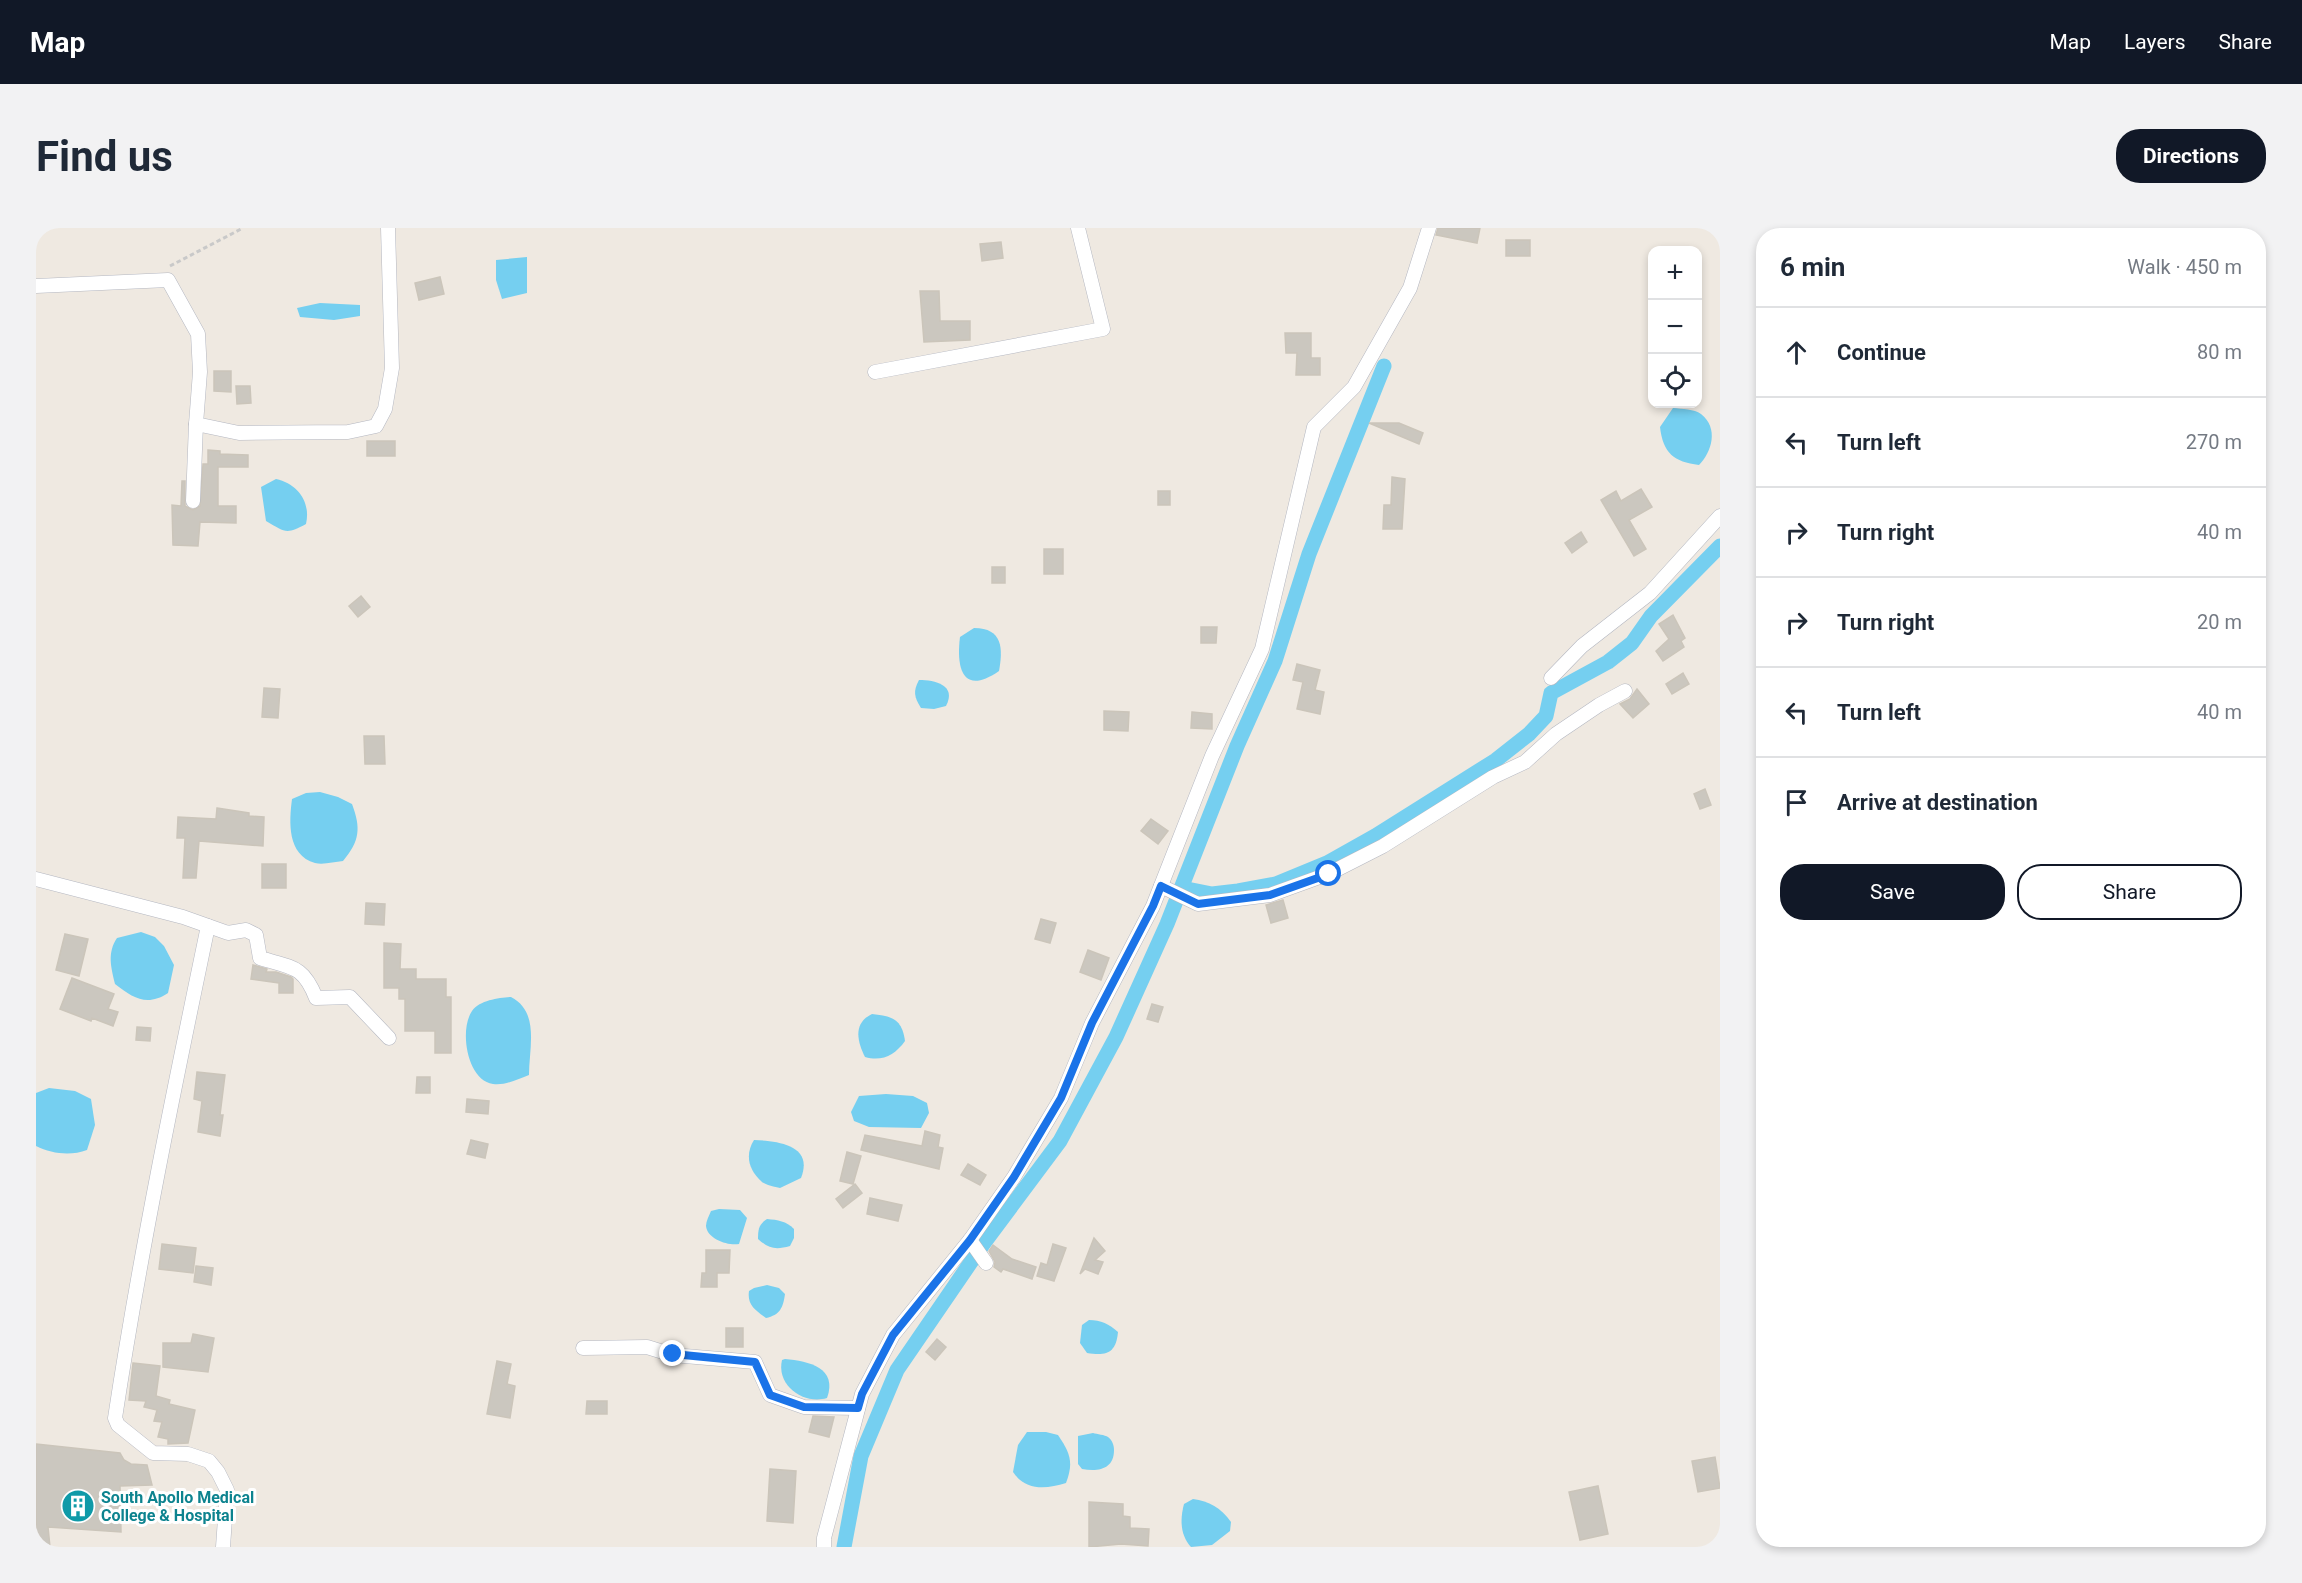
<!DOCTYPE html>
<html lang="en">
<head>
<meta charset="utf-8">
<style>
  :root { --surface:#fff; --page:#f2f2f3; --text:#1f2937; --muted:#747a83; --line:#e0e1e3; --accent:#111827 }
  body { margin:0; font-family:Roboto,sans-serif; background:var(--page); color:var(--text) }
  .controls { position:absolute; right:18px; top:18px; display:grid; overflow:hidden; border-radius:12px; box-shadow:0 3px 9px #0003 }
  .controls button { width:54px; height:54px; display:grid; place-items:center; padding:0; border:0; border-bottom:2px solid var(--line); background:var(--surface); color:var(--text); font:30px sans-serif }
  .stop { position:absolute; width:18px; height:18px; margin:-14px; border:4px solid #1a73e8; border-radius:50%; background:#fff }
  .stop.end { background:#1a73e8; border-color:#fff; box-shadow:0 2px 6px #0008 }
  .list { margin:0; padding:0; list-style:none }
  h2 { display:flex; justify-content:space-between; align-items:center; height:78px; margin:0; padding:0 24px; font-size:26px }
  h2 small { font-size:20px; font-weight:400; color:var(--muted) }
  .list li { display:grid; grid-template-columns:39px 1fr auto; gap:18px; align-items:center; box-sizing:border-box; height:90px; padding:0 24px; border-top:2px solid var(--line) }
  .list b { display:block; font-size:22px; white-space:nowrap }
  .list em { font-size:20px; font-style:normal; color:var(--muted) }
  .actions { display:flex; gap:12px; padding:18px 24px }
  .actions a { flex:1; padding:14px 0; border:2px solid var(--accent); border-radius:24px; text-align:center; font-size:21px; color:var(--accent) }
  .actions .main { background:var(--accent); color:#fff }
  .icon { flex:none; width:33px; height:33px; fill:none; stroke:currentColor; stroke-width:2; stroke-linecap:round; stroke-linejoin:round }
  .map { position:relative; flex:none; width:1684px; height:1319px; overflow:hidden; border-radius:24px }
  header { display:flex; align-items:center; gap:36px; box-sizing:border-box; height:84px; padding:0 30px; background:var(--accent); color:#fff }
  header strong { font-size:28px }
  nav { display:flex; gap:33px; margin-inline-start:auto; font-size:21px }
  .intro { display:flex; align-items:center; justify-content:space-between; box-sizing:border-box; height:144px; padding:0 36px }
  h1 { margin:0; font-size:42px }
  .button { padding:15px 27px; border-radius:24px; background:var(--accent); color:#fff; font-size:21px; font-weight:700 }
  main { display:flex; gap:36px; padding:0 36px }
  aside { flex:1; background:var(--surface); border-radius:24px; box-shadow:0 3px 9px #0003 }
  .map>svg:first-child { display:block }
  .water { fill:#75cff0 }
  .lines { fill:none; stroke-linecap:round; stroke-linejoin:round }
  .canal { stroke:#75cff0; stroke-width:15 }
  .building { fill:#cbc7bf; stroke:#cbc5ba; stroke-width:1.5 }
  .minor-casing { stroke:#b4b7c1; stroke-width:15 }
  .path { stroke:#c9c9c9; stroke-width:3; stroke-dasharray:4.5 3; stroke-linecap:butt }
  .minor { stroke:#fff; stroke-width:14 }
  .route { stroke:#1a73e8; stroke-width:8 }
  .labels { text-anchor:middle; stroke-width:6; stroke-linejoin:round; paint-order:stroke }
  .culture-label { font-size:16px; font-weight:bold; fill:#0d838f; stroke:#fff; text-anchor:start }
</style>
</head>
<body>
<header>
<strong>Map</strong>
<nav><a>Map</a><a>Layers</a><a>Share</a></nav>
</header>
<div class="intro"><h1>Find us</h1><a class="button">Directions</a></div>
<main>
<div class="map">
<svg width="1684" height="1319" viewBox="0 0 1684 1319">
  <rect width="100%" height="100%" fill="#efe9e1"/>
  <g class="water">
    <path d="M491 29V65L466 71 460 52V32Z"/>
    <path d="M284 75 324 77V88L298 92 264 89 261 80Z"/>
    <path d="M1637 180C1646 181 1658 181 1665 186 1683 200 1676 224 1663 237 1638 234 1627 225 1624 199Z"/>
    <path d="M240 251C262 256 275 274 270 296 250 307 249 304 230 293L225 259Z"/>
    <path d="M938 400C967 400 967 421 963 443 927 468 920 441 924 409Z"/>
    <path d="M883 452C899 452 921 457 910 478L898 481 885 480C878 469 877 463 883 452Z"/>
    <path d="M284 564 302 569 316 576C325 600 324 613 307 633 298 634 287 637 279 635 251 627 253 594 256 571L270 565Z"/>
    <path d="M105 704 119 709 128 718 138 737 132 765C111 779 97 770 79 756 75 739 71 725 81 710Z"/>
    <path d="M475 769C504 784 493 820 493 847 482 851 468 858 457 856 431 852 423 802 436 783 444 772 463 770 475 769Z"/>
    <path d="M836 786C856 788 866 791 869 813 859 827 846 834 829 829 821 813 817 795 836 786Z"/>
    <path d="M13 860 39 863 55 871 59 897 51 922C35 928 16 926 0 918V865Z"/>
    <path d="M850 866 877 868 891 875 893 885 885 900 833 899 818 893 815 884 823 868Z"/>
    <path d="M718 912C742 913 778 917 765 950L744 960C739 959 730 957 726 954 712 942 709 926 718 912Z"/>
    <path d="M683 981 704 982 711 990 703 1016C692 1018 671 1011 670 998 670 993 673 988 675 983Z"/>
    <path d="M731 991C742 992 750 993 758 1001V1010L754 1018C740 1022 733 1021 722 1011 722 1001 723 996 731 991Z"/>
    <path d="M731 1057 743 1060 749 1066C747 1080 744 1087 730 1090 719 1082 711 1077 713 1063L718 1060Z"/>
    <path d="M1053 1092C1065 1092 1073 1096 1082 1104 1080 1125 1071 1128 1051 1125L1044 1115 1046 1097Z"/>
    <path d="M749 1131C773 1133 802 1140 791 1170 768 1177 740 1158 746 1132Z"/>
    <path d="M991 1204H1010L1022 1207C1034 1225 1038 1234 1030 1255 1010 1261 990 1263 977 1244L982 1217Z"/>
    <path d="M1057 1205C1061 1206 1069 1207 1072 1209 1076 1212 1078 1217 1078 1222 1078 1241 1063 1244 1046 1241L1042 1236V1208Z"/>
    <path d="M1157 1271C1173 1273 1185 1280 1195 1294L1194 1303 1176 1317 1155 1319C1144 1307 1144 1291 1148 1276Z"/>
  </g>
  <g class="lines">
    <g class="canal">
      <path d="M1146 660 1176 666 1202 663 1240 656 1291 635 1339 608 1460 532 1493 506 1510 488 1515 465 1572 434 1596 415 1615 388 1684 318"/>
      <path d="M808 1319 825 1228 861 1142 948 1015 1024 913 1080 809 1131 696 1201 518 1239 433 1273 326 1348 138"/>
    </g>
  </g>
  <g class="building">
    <path d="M1402 0H1444L1441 15 1400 7Z"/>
    <rect x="1470" y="12" width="24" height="16"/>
    <path d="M965 14 967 30 946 33 944 16Z"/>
    <path d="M404 49 408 66 383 72 379 55Z"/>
    <path d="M884 63H903L904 93H934V112L888 114Z"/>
    <path d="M1249 105H1275V130H1284V147H1260L1261 125H1250Z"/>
    <path d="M178 143H195V164L178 163Z"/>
    <path d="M200 158H214L215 175 201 176Z"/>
    <path d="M1333 195H1363L1387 205 1383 216Z"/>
    <rect x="331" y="213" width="28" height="15"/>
    <path d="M172 222 184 223V226L212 227V239H182V278H200V295L164 294 162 318 137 317 136 277 145 278 146 253H149V278L157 282 164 278 167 236H172Z"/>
    <path d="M1356 249 1369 251 1366 301H1347L1348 277H1355Z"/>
    <path d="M1605 261 1616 279 1593 292 1610 321 1598 328 1565 272 1580 263 1585 273Z"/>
    <rect x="1122" y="263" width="12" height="14"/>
    <path d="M1545 304 1551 314 1536 325 1529 315Z"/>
    <rect x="1008" y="321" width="19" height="25"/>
    <rect x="956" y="339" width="13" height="16"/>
    <path d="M325 368 334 379 322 389 313 378Z"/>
    <path d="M1637 387 1649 410 1645 413 1648 419 1627 433 1620 423 1633 411 1623 396Z"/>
    <path d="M1165 399H1181L1180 415H1165Z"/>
    <path d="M1261 436 1284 442 1279 462 1288 464 1284 486 1261 481 1267 454 1257 452Z"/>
    <path d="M1647 445 1653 456 1636 466 1630 456Z"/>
    <path d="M228 460 244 461 242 490 226 489Z"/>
    <path d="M1601 461 1613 476 1597 490 1584 476 1594 471Z"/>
    <path d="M1068 483 1093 484 1092 503 1068 502Z"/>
    <path d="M1156 484 1176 486V501L1155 500Z"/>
    <path d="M328 508H348L349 536H329Z"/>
    <path d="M1669 561 1675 577 1664 581 1658 566Z"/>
    <path d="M181 580 213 585V588L228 589 227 618 163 613 160 650H147L149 610H141L142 589 180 591Z"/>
    <path d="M1115 591 1132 603 1122 616 1105 603Z"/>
    <rect x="226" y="636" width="24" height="24"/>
    <path d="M1247 672 1252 690 1235 695 1230 677Z"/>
    <path d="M330 675 349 676 348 697 329 696Z"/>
    <path d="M1005 691 1020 695 1014 715 999 711Z"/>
    <path d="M29 706 52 711 43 748 20 742Z"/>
    <path d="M348 715 365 716 364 741H380V751H410V769H415V825H399V803H369V771H363V760H348Z"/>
    <path d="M1052 722 1073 730 1065 752 1044 744Z"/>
    <path d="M217 737 231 741 230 744H240L255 749 257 751V765H243V755L215 751Z"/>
    <path d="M36 750 78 766 72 781 82 784 77 798 56 790 55 793 24 781Z"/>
    <path d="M1116 776 1127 779 1122 794 1111 791Z"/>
    <path d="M101 799 115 800 114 813 100 812Z"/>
    <path d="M161 844 189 847 184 887H187L184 908 162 904 166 873 158 871Z"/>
    <path d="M381 849H394V865H380Z"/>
    <path d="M431 871 453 873 452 886 430 884Z"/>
    <path d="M889 903 904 907 902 919 907 920 903 941 825 922 829 907 886 918Z"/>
    <path d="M435 912 452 916 449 930 431 926Z"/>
    <path d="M811 924 825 928 817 956 804 953Z"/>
    <path d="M932 936 950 947 944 957 925 947Z"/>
    <path d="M819 956 826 965 807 980 800 971Z"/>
    <path d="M834 970 866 977 862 993 831 986Z"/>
    <path d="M1058 1010 1069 1023 1059 1032 1067 1034 1062 1046 1049 1041 1044 1046Z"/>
    <path d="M126 1016 160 1020 157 1045 123 1041Z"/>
    <path d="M1017 1016 1030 1020 1018 1053 1001 1048 1005 1035 1011 1037Z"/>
    <path d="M957 1017 976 1031 1000 1039 996 1051 967 1041 965 1044 958 1039 959 1034 953 1023Z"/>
    <path d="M670 1022H694L693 1045H681V1059H665L666 1045H670Z"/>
    <path d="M160 1038 177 1040 175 1057 158 1054Z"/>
    <rect x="690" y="1100" width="17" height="19"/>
    <path d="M157 1106 178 1110 172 1144 127 1139V1115H155Z"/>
    <path d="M901 1111 910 1119 899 1132 890 1124Z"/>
    <path d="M461 1133 475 1136 471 1156 479 1158 474 1190 451 1186Z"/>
    <path d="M97 1135 124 1138 120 1168 134 1172 133 1176 159 1182 152 1215 132 1216V1211L122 1209 126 1194 118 1193 121 1182 108 1179 110 1173 93 1172Z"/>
    <path d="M551 1173H571V1186H550Z"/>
    <path d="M777 1188 798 1189 793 1209 773 1204Z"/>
    <path d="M0 1216 84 1225 88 1232 95 1236 111 1237 116 1257 84 1258 85 1304 12 1299 14 1319H0Z"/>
    <path d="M1679 1229 1684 1260 1662 1264 1656 1233Z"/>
    <path d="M734 1241 760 1243 757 1295 731 1293Z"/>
    <path d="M1562 1258 1572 1306 1544 1312 1533 1264Z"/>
    <path d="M1053 1274 1087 1276V1288L1094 1289V1300L1113 1301 1112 1318 1085 1316 1053 1319Z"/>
  </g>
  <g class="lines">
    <defs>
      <g id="minor">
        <path d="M0 58 132 52 162 106 164 144 160 196 203 205 312 204 340 198 349 181 356 140 352 0"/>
        <path d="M839 144 1067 101 1042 0"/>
        <path d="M157 273 160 196"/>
        <path d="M1515 450 1546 418 1614 365 1684 288"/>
        <path d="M0 651 147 689 192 705 210 702 220 707 224 730C256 740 267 737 280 770L314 769 353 810"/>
        <path d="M1125 658 1162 676 1234 667 1292 646 1347 618 1457 549 1489 534 1520 506 1563 477 1589 463"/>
        <path d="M172 698C138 861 104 1025 79 1190L82 1197 117 1225 152 1226 173 1233 182 1244 191 1262 187 1319"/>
        <path d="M934 1012 950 1035"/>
        <path d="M547 1120 611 1119 637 1127 719 1134 734 1167 768 1179 822 1180"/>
        <path d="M788 1319V1310L826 1166 857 1107 934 1012 978 949 1025 870 1056 795 1117 678 1176 528 1226 421 1278 199 1318 159 1374 60 1393 0"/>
      </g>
    </defs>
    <use href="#minor" class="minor-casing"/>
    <path class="path" d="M134 38 207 0"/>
    <use href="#minor" class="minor"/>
  </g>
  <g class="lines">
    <path class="route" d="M637 1126 719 1134 734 1167 768 1179 822 1180 826 1166 857 1107 934 1012 978 949 1025 870 1056 795 1117 678 1125 658 1162 676 1234 667 1293 646"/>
  </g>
  <defs>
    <symbol id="building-disc" viewBox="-11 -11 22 22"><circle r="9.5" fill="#0f9aa8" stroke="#fff"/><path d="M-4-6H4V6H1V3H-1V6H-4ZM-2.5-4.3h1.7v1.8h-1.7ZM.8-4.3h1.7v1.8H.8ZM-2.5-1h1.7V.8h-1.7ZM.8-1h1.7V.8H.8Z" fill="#fff"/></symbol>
  </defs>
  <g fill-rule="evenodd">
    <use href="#building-disc" x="23" y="1259" width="38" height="38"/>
  </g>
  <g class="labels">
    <g class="culture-label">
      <text x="65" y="1275">South Apollo Medical<tspan x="65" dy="18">College &amp; Hospital</tspan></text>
    </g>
  </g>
</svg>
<div class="controls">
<button>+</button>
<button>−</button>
<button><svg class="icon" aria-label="locate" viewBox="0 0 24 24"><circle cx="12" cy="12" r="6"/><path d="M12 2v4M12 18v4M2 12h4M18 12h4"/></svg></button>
</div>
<div class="stop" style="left:1293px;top:646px"></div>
<div class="stop end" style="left:637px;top:1126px"></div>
</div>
<aside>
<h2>6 min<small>Walk · 450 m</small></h2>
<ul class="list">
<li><svg class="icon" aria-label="ahead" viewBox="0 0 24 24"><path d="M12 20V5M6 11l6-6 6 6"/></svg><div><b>Continue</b></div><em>80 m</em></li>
<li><svg class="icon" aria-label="left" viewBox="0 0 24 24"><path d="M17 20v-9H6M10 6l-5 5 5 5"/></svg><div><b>Turn left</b></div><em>270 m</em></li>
<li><svg class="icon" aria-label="right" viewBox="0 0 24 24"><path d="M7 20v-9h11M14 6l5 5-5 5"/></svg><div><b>Turn right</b></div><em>40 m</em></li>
<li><svg class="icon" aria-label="right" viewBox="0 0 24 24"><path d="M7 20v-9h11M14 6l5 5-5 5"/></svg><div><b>Turn right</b></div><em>20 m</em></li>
<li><svg class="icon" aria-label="left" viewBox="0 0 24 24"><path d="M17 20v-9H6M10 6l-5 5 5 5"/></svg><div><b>Turn left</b></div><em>40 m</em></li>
<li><svg class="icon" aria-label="arrive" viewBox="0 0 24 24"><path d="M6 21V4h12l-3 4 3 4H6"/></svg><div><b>Arrive at destination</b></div></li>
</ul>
<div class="actions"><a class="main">Save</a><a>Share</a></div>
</aside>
</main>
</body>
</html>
